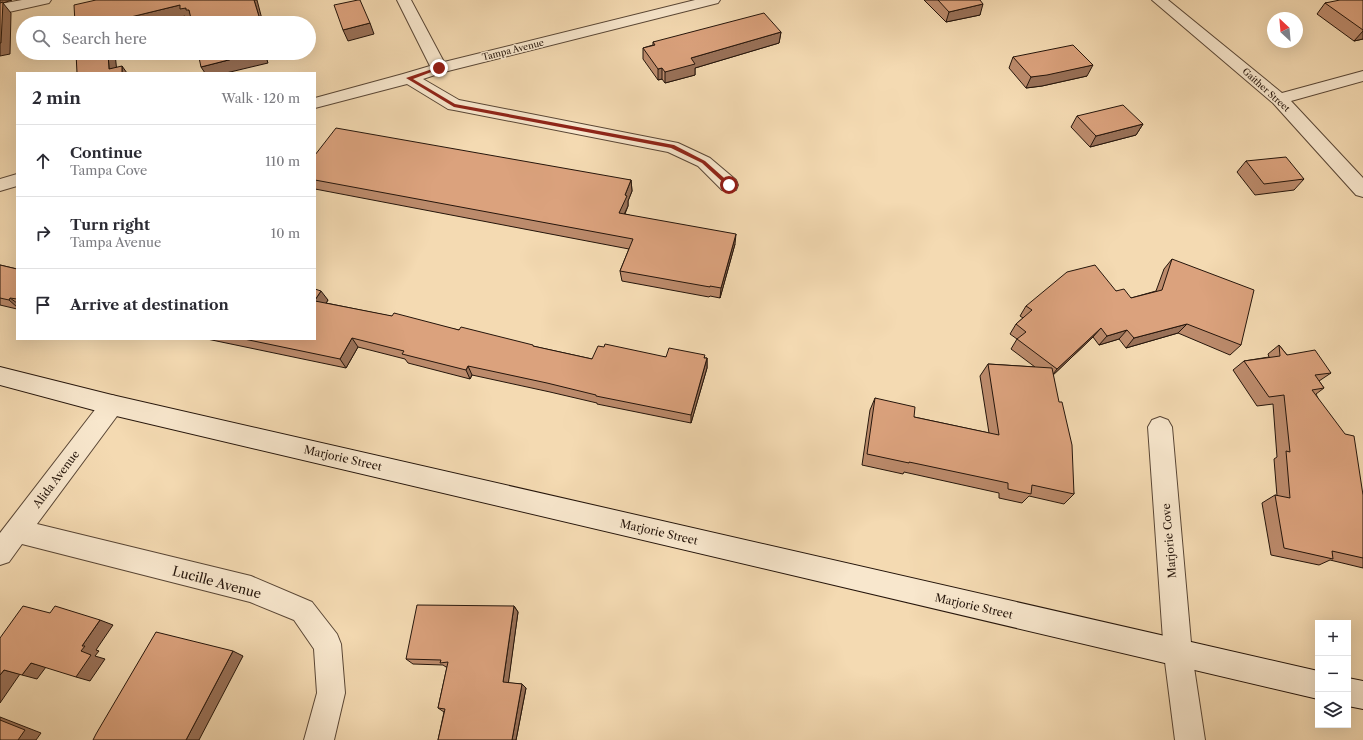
<!DOCTYPE html>
<html lang="en">
<head>
<meta charset="utf-8">
<style>
  :root { --surface:#fff; --page:#f2f2f3; --text:#2b2b33; --muted:#7c7c81; --line:#e1e1e2 }
  body { margin:0; font-family:"Libre Caslon Text",serif; background:var(--page); color:var(--text) }
  .controls { position:absolute; right:12px; bottom:12px; display:grid; overflow:hidden; border-radius:0px; box-shadow:0 4px 16px #0002 }
  .controls button { width:36px; height:36px; display:grid; place-items:center; padding:0; border:0; border-bottom:1px solid var(--line); background:var(--surface); color:var(--text); font:20px sans-serif }
  .compass { position:absolute; left:1267px; top:12px; width:36px; height:36px; border-radius:50%; background:var(--surface); box-shadow:0 4px 16px #0002; rotate:334deg }
  .stop { position:absolute; width:12px; height:12px; margin:-9px; border:3px solid #8f2418; border-radius:50%; background:#fff }
  .stop.end { background:#8f2418; border-color:#fff; box-shadow:0 1px 4px #0008 }
  .list { margin:0; padding:0; list-style:none }
  h2 { display:flex; justify-content:space-between; align-items:center; height:52px; margin:0; padding:0 16px; font-size:17px }
  h2 small { font-size:13px; font-weight:400; color:var(--muted) }
  .list li { display:grid; grid-template-columns:26px 1fr auto; gap:12px; align-items:center; box-sizing:border-box; height:72px; padding:0 16px; border-top:1px solid var(--line) }
  .list b { display:block; font-size:15px; white-space:nowrap }
  .list p { margin:0; font-size:13px; white-space:nowrap; color:var(--muted) }
  .list em { font-size:13px; font-style:normal; color:var(--muted) }
  .icon { flex:none; width:22px; height:22px; fill:none; stroke:currentColor; stroke-width:2; stroke-linecap:round; stroke-linejoin:round }
  .map { position:relative; flex:none; width:1363px; height:740px; overflow:hidden }
  .search { position:absolute; background:var(--surface); box-shadow:0 4px 16px #0002; left:16px; top:16px; width:300px; height:44px; display:flex; align-items:center; gap:10px; box-sizing:border-box; padding:0 14px; border-radius:22px; color:var(--muted); font-size:15px }
  .panel { position:absolute; background:var(--surface); box-shadow:0 4px 16px #0002; left:16px; top:72px; width:300px; height:268px; border-radius:0px }
  .map>svg:first-child { display:block }
  .lines { fill:none; stroke-linecap:round; stroke-linejoin:round }
  .street-casing { stroke:#594635; stroke-width:2 }
  .secondary-casing { stroke:#25150b; stroke-width:2 }
  .street { fill:#f8e7cd; fill-rule:evenodd }
  .secondary { fill:#f8e7cd; fill-rule:evenodd }
  .wall { fill:#bc8b6c; stroke:#25150b }
  .shaded-wall { fill:#997158; stroke:#25150b }
  .building { fill:#dba27d; stroke:#25150b }
  .route { fill:#8f2418 }
  .labels { text-anchor:middle; stroke-width:3; stroke-linejoin:round; paint-order:stroke }
  .far-street-label { font-size:9px; fill:#25150b; stroke:#f8e7cd }
  .street-label { font-size:11px; fill:#25150b; stroke:#f8e7cd }
  .near-street-label { font-size:13px; fill:#25150b; stroke:#f8e7cd }
</style>
</head>
<body>
<div class="map">
<svg width="1363" height="740" viewBox="0 0 1363 740">
  <rect width="100%" height="100%" fill="#f4dab2"/>
  <filter id="stains"><feTurbulence type="fractalNoise" baseFrequency=".005" numOctaves="4"/><feColorMatrix values="0 0 0 0 .2 0 0 0 0 .09 0 0 0 0 .02 0 0 0 .5 -.17"/></filter>
  <radialGradient id="worn" r=".72"><stop offset=".6" stop-color="#630" stop-opacity="0"/><stop offset="1" stop-color="#630" stop-opacity=".3"/></radialGradient>
  <g class="lines">
    <defs>
      <g id="street">
        <path d="M22 0H51L49 3 0 14V4Z"/>
        <path d="M397 0H411L444 62 695 0H720L718 3 444 72 423 79 459 100 678 143 710 158 736 180 738 185 736 190 729 191 722 190 698 166 668 152 454 110 448 109 407 84 315 108V98L403 74 430 66Z"/>
        <path d="M1152 0H1168L1282 93 1363 71V81L1291 101 1363 178V197L1356 195 1273 103Z"/>
        <path d="M17 174V186L0 191V179Z"/>
        <path d="M112 395 120 398 123 405 120 412 37 524 251 576 312 602 337 634 341 644 345 693 334 740H304L317 693 314 649 294 620 250 602 22 544 9 562 0 565V533L104 398Z"/>
        <path d="M1160 417 1168 420 1172 427 1192 654 1205 740H1175L1164 654 1148 427 1152 420Z"/>
      </g>
      <g id="secondary">
        <path d="M0 367 112 395 1318 671V699L112 415 0 385Z"/>
        <path d="M1348 678 1363 681V709L1348 706Z"/>
      </g>
    </defs>
    <use href="#street" class="street-casing"/>
    <use href="#secondary" class="secondary-casing"/>
    <use href="#street" class="street"/>
    <use href="#secondary" class="secondary"/>
  </g>
  <g class="wall">
    <path d="M924 0H980V15L946 22Z"/>
    <path d="M1363 0V39L1354 41 1317 14 1325 3Z"/>
    <path d="M781 32 779 43 695 68V75L665 83 662 79 658 80 643 59V48L653 45V42Z"/>
    <path d="M1013 57 1087 76 1042 86 1026 88 1009 68Z"/>
    <path d="M1077 116 1143 124 1136 135 1090 147 1071 127Z"/>
    <path d="M315 155 631 180 632 191 628 201V206L625 214 735 244 720 298 710 296 709 297 622 281 620 271 629 249 315 189Z"/>
    <path d="M1246 161 1304 179 1294 190 1255 195 1237 172Z"/>
    <path d="M1172 259 1241 345 1230 355 1178 333 1126 348 1119 339 1099 345 1093 337 1053 375 1074 494 1064 504 1029 496 1022 503 999 498V493L904 472 903 474 862 465 870 410 875 398 914 417 989 433 980 376 988 364 1035 367 1011 349 1017 339 1010 334 1016 324 1023 318 1020 316 1026 306 1116 291 1131 298 1156 291 1164 269Z"/>
    <path d="M0 265 17 269V309L0 305Z"/>
    <path d="M315 289 328 300 326 303 459 330 592 359 666 357 705 358H707V368L691 423 597 404V403L550 392 472 375 470 379 408 363 405 359 358 347 346 368 207 339H315Z"/>
    <path d="M1279 345 1287 355 1331 373 1319 381 1324 388 1316 394 1363 495V568L1330 560 1319 565 1271 555 1262 503 1275 495 1277 496 1274 459 1277 457 1273 404 1257 406 1233 370 1244 361 1269 357 1268 354Z"/>
    <path d="M514 606 518 612 508 683 522 684 526 688 516 740H438L444 712 438 708 447 667H446L443 665 413 664 406 659Z"/>
  </g>
  <g class="shaded-wall">
    <path d="M0 0H12L3 3 11 13 10 54 0 56Z"/>
    <path d="M254 0H257L263 23H261Z"/>
    <path d="M983 4 980 15 946 22 949 12Z"/>
    <path d="M180 5 189 10 192 19 187 20 185 16 158 23H106Z"/>
    <path d="M370 23 374 34 348 41 343 30Z"/>
    <path d="M1363 31V39L1354 41Z"/>
    <path d="M781 32 779 43 695 68V75L665 83V72L691 58Z"/>
    <path d="M108 53H115L117 73 109 69Z"/>
    <path d="M256 53H272L273 58 267 60 268 63 226 73H205L201 67Z"/>
    <path d="M1093 65 1087 76 1042 86 1026 88 1031 77Z"/>
    <path d="M122 66 127 73H122Z"/>
    <path d="M662 68V79L658 80V69Z"/>
    <path d="M1143 124 1136 135 1090 147 1096 136Z"/>
    <path d="M631 180 632 191 628 201V206L620 223 619 213 625 195Z"/>
    <path d="M736 234 735 244 720 298 721 288Z"/>
    <path d="M321 291 328 300 321 311 315 302V300Z"/>
    <path d="M10 298 17 303V307L9 300Z"/>
    <path d="M1187 324 1178 333 1126 348 1134 338Z"/>
    <path d="M1101 328 1093 337 1050 378 1057 369Z"/>
    <path d="M1127 330 1119 339 1099 345 1107 336Z"/>
    <path d="M352 338 358 347 346 368 340 359Z"/>
    <path d="M707 358V368L691 423V415Z"/>
    <path d="M468 366 472 375 470 379 466 370Z"/>
    <path d="M514 606 518 612 508 686 503 682Z"/>
    <path d="M100 620 113 625 96 650 99 651 95 656 105 659 90 681 76 677 82 646Z"/>
    <path d="M233 651 243 656 199 740H186Z"/>
    <path d="M31 663 46 667 37 679 22 675Z"/>
    <path d="M4 670 20 674 0 703V675Z"/>
    <path d="M522 684 526 688 516 740H512Z"/>
    <path d="M0 717 41 733 36 740H18L0 720Z"/>
  </g>
  <g class="building">
    <path d="M96 0H254L261 23H192L189 10H186V8L180 9V5L106 23H75L74 5Z"/>
    <path d="M358 0H360L370 23 343 30 334 5Z"/>
    <path d="M938 0H980L983 4 949 12Z"/>
    <path d="M1340 0H1363V30L1325 3Z"/>
    <path d="M3 2 1 43H0V3Z"/>
    <path d="M764 13 781 32 691 58 695 64 665 72 662 68 658 69 643 48 655 45 653 42Z"/>
    <path d="M1073 45 1093 65 1047 75 1031 77 1013 57Z"/>
    <path d="M76 53H108L109 69 122 66V73H77Z"/>
    <path d="M198 53H256L201 67Z"/>
    <path d="M1123 105 1143 124 1096 136 1077 116Z"/>
    <path d="M336 128 631 180 625 195 627 196 619 213 736 234 721 288 710 286V287L620 271 633 239 315 180V155Z"/>
    <path d="M1286 157 1304 179 1264 184 1246 161Z"/>
    <path d="M1172 259 1254 290 1241 345 1187 324 1134 338 1127 330 1107 336 1101 328 1057 369 1017 339 1026 332 1016 324 1032 310 1026 306 1067 272 1095 265 1116 291 1124 289 1131 298 1162 290Z"/>
    <path d="M0 265 17 269V299L10 298 9 300 0 298Z"/>
    <path d="M315 289 321 291 315 300Z"/>
    <path d="M315 301 392 316 394 313 459 330 461 327 533 345V346L592 359 598 346 604 347 605 344 666 357 669 348 705 355 704 358H707L691 415 596 396V395L547 383 468 366 466 370 402 354 404 351 352 338 340 359 244 339H315Z"/>
    <path d="M1279 345 1287 355 1315 350 1331 373 1315 375 1324 388 1312 390 1345 434 1354 436 1363 495V558L1332 551 1333 559 1284 548 1275 495 1290 498 1286 451 1290 452 1284 395 1269 397 1244 361 1280 356Z"/>
    <path d="M988 364 1052 368 1059 402H1062L1072 445 1074 494 1032 485 1031 494 1008 489V483L909 462V463L867 454 875 398 915 407 914 417 999 435Z"/>
    <path d="M417 605 514 606 503 682 522 684 512 740H438L445 709 438 708 448 662 440 663 441 660 406 659Z"/>
    <path d="M23 606 50 613 55 606 100 620 82 646H85L81 651 91 655 76 677 31 663 22 675 4 670 0 675V638Z"/>
    <path d="M156 632 233 651 186 740H93L96 734Z"/>
    <path d="M0 720 25 730 18 740H0Z"/>
  </g>
  <path class="route" d="M438 67 442 68 413 79 455 104 674 145 705 161 732 185 727 186 702 163 671 148 454 107 406 78Z"/>
  <g class="labels">
    <g class="far-street-label">
      <text transform="translate(513 50) rotate(-14)" y="3">Tampa Avenue</text>
      <text transform="translate(1266 90) rotate(42)" y="3">Gaither Street</text>
    </g>
    <g class="street-label">
      <text transform="translate(343 458) rotate(13)" y="4">Marjorie Street</text>
      <text transform="translate(56 479) rotate(-53)" y="4">Alida Avenue</text>
      <text transform="translate(659 532) rotate(13)" y="4">Marjorie Street</text>
      <text transform="translate(1169 541) rotate(-95)" y="4">Marjorie Cove</text>
      <text transform="translate(974 606) rotate(13)" y="4">Marjorie Street</text>
    </g>
    <g class="near-street-label">
      <text transform="translate(217 582) rotate(15)" y="5">Lucille Avenue</text>
    </g>
  </g>
  <rect width="100%" height="100%" filter="url(#stains)"/>
  <rect width="100%" height="100%" fill="url(#worn)"/>
</svg>
<div class="controls">
<button>+</button>
<button>−</button>
<button><svg class="icon" aria-label="layers" viewBox="0 0 24 24"><path d="M12 4l9 5-9 5-9-5zM3 14l9 5 9-5"/></svg></button>
</div>
<svg class="compass" viewBox="-18 -18 36 36"><path d="M0-13l5 13h-10z" fill="#e53935"/><path d="M0 13l5-13h-10z" fill="#7c7c81"/></svg>
<div class="stop" style="left:729px;top:185px"></div>
<div class="stop end" style="left:439px;top:68px"></div>
<div class="search"><svg class="icon" aria-label="search" viewBox="0 0 24 24"><circle cx="10" cy="10" r="6"/><path d="M15 15l6 6"/></svg>Search here</div>
<section class="panel">
<h2>2 min<small>Walk · 120 m</small></h2>
<ul class="list">
<li><svg class="icon" aria-label="ahead" viewBox="0 0 24 24"><path d="M12 20V5M6 11l6-6 6 6"/></svg><div><b>Continue</b><p>Tampa Cove</p></div><em>110 m</em></li>
<li><svg class="icon" aria-label="right" viewBox="0 0 24 24"><path d="M7 20v-9h11M14 6l5 5-5 5"/></svg><div><b>Turn right</b><p>Tampa Avenue</p></div><em>10 m</em></li>
<li><svg class="icon" aria-label="arrive" viewBox="0 0 24 24"><path d="M6 21V4h12l-3 4 3 4H6"/></svg><div><b>Arrive at destination</b></div></li>
</ul>
</section>
</div>
</body>
</html>
